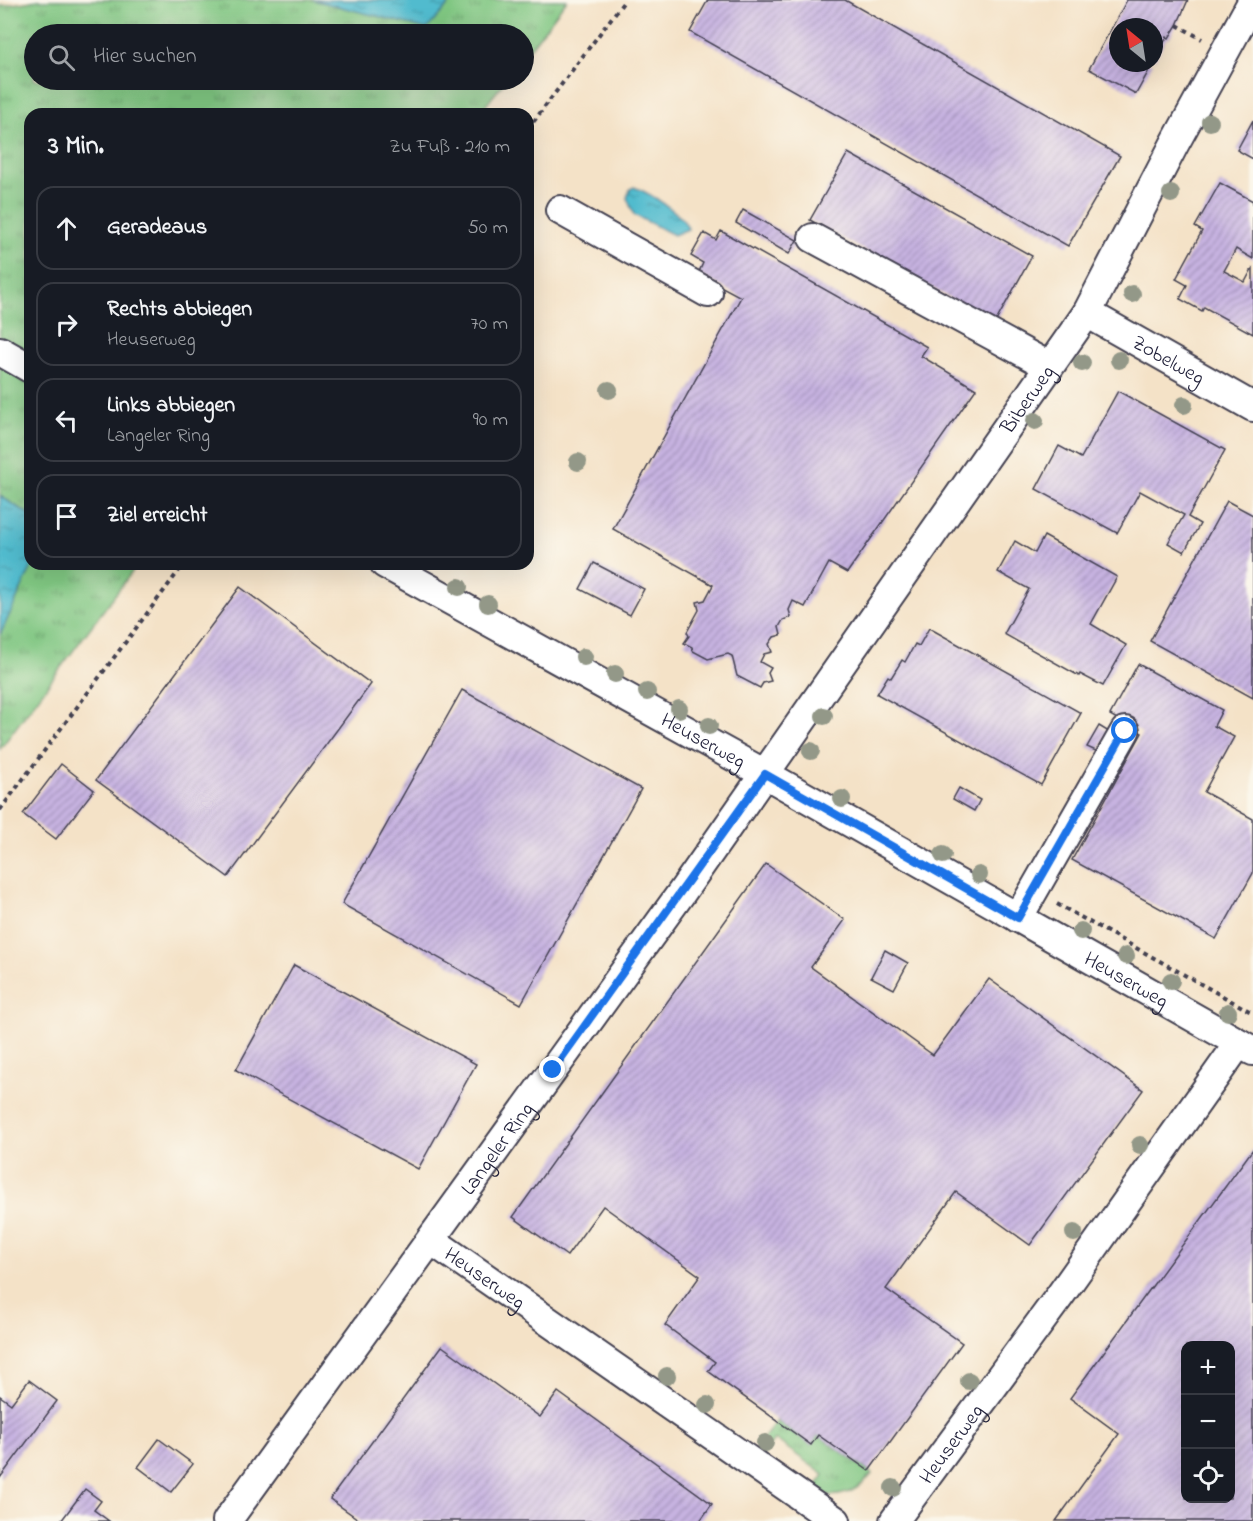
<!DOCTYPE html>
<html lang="de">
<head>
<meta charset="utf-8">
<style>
  :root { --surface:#171b24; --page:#20242c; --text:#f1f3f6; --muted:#9ea1a6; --line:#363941 }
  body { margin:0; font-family:"Indie Flower",sans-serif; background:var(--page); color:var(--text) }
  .controls { position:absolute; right:18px; bottom:18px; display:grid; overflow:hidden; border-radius:12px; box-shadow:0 6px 24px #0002 }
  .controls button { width:54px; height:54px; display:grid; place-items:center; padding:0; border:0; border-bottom:2px solid var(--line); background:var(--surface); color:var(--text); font:30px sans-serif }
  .compass { position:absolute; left:1109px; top:18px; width:54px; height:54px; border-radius:50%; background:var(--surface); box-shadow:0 6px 24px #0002; rotate:330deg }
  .stop { position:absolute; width:18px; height:18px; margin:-14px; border:4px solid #1a73e8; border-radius:50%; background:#fff }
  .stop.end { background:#1a73e8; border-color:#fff; box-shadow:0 2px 6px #0008 }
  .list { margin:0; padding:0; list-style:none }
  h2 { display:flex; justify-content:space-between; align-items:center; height:78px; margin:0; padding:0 24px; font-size:26px }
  h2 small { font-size:20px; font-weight:400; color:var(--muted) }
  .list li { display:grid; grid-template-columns:39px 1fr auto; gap:18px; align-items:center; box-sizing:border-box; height:84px; margin:0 12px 12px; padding:0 12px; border:2px solid var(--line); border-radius:18px }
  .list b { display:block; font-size:22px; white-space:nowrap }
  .list p { margin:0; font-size:20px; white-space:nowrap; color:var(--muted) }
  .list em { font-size:20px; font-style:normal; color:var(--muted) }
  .icon { flex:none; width:33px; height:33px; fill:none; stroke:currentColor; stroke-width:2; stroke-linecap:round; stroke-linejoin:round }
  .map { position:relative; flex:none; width:1253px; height:1521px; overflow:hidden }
  .search { position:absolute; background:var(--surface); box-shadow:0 6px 24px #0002; left:24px; top:24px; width:510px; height:66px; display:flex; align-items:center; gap:15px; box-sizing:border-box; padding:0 21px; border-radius:33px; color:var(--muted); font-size:22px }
  .panel { position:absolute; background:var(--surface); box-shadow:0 6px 24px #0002; left:24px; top:108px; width:510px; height:462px; border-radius:18px }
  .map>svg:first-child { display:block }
  .grass { fill:url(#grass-tufts); stroke:#50745e; stroke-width:1.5 }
  .water { fill:url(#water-ripples); stroke:#3a6e84; stroke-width:1.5 }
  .building { fill:url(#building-hatch); fill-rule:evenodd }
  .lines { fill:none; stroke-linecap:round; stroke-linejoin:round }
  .minor-casing { stroke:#423f50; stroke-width:32 }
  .path { stroke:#423f50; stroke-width:4; stroke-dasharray:4.5 4.5; stroke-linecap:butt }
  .minor { stroke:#fff; stroke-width:28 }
  .tree { fill:#939888 }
  .route { stroke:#1a73e8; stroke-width:8 }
  .labels { text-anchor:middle; stroke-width:4.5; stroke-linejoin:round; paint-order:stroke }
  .street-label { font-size:21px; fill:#22223b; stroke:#fbf7ec }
</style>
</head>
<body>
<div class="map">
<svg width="1253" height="1521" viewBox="0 0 1253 1521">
  <defs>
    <pattern id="grass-tufts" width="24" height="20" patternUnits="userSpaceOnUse" patternTransform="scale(1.5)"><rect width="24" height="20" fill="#7fc681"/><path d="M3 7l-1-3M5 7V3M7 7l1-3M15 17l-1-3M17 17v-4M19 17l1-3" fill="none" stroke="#68a06b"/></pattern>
    <pattern id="water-ripples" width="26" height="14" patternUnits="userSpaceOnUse" patternTransform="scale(1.5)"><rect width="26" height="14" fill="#51bbce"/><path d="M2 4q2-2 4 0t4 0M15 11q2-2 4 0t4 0" fill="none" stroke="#4398a8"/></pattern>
    <pattern id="building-hatch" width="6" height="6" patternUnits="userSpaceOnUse" patternTransform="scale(1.5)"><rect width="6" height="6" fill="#c7b3e1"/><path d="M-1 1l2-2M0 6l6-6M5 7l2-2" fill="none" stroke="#a191b8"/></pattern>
  </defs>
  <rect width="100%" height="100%" fill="#fbf7ec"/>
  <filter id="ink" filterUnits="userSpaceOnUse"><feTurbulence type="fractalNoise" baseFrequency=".0167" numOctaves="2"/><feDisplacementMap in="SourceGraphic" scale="12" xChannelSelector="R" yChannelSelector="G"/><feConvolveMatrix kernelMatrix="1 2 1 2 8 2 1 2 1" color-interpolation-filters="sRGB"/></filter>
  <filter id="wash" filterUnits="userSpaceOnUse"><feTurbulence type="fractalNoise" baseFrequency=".008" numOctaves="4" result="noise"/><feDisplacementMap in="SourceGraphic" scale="24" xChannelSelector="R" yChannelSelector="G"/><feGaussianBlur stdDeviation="1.35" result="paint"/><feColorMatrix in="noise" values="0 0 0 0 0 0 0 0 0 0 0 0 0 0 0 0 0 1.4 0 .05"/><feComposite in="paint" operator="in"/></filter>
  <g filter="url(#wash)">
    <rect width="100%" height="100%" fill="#f4e2c7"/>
    <g class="grass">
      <path d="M39 0H313L427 28 453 0H567L524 56V34H34V80H506L479 114H30V515L0 496V6Z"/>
      <path d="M33 564H138L0 749V635Z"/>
      <path d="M777 1421 811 1445 818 1435 872 1474C856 1493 836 1501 813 1491L824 1475 775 1439 763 1455 755 1449Z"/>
    </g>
    <g class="water">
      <path d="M313 0H453L427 29Z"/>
      <path d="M634 187C649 193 684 214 688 229L674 235 634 215 627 198 630 189Z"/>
      <path d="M0 496 30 515V564H33L0 635Z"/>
    </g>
    <g id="blocks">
      <g class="building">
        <path d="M708 0H845L1120 156 1068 246 690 32Z"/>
        <path d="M1127 0H1188L1177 25 1169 38 1167 37 1154 61V27H1118V63H1153L1136 94 1089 69Z"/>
        <path d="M1253 120V159L1237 150Z"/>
        <path d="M848 153 1032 256 995 323 810 220Z"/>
        <path d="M1220 183 1253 201V259L1236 249 1224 271 1245 282 1253 267V334L1204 307 1202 311 1180 299 1187 285 1176 279 1202 231 1195 227Z"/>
        <path d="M743 210 797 240 789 254 736 223Z"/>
        <path d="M721 231 927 347 921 356 976 389 847 573 829 563 805 607 793 601 789 610 791 617 783 620 779 627 781 635 774 637 769 644 772 652 764 654 760 662 771 668 768 673 771 681 763 683 760 688 737 676 732 656 728 654 708 659 693 651 692 647 684 643 689 636 687 632 699 610 697 602 705 600 713 585 613 529 741 297 698 274 703 263 691 256 704 233 716 240Z"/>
        <path d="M1118 391 1225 450 1188 517 1200 524 1184 552 1168 543 1184 515 1140 491 1117 533 1036 489 1059 446 1081 458Z"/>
        <path d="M1227 501 1253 515V698L1150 641Z"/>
        <path d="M1044 536 1117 577 1091 624 1126 645 1103 686 1080 674 1079 676 1004 634 1029 589 998 572 1015 541 1035 553Z"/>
        <path d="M594 563 644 589 630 615 580 589Z"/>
        <path d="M240 587 371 684 228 877 96 780Z"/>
        <path d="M929 628 1081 713 1041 785 877 694 888 676 891 678 902 660 905 662 915 644 919 646Z"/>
        <path d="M1138 664 1222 710 1214 726 1234 737 1204 792 1253 819V873L1216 939 1072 860 1142 733 1110 715Z"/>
        <path d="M462 690 641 789 521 1004 342 904Z"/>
        <path d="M1099 726 1109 732 1098 752 1087 747Z"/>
        <path d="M61 764 94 790 56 839 23 814Z"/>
        <path d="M959 788 980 800 974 811 953 799Z"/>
        <path d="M766 864 845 920 811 967 933 1055 989 979 1143 1090 1030 1245 956 1192 886 1289 962 1343 869 1471 818 1435 811 1445 708 1371 715 1362 665 1325 700 1276 603 1206 567 1256 513 1217Z"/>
        <path d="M885 950 908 963 894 989 871 977Z"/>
        <path d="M294 965 476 1064 418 1169 236 1070Z"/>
        <path d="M1253 1149V1521H1056L1119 1434 1070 1398ZM1186 1346H1230V1498H1186Z"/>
        <path d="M442 1346 540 1417 558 1392 712 1504 700 1521H361L330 1499Z"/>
        <path d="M29 1380 57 1401 0 1478V1396L11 1404Z"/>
        <path d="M159 1439 193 1464 171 1492 138 1467Z"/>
        <path d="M85 1489 101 1501 94 1510 109 1521H61Z"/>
      </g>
    </g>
  </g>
  <g filter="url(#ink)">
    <use href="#blocks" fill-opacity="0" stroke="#423f50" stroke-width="1.5"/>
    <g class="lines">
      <defs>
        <g id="minor">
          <path d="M560 210 708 293"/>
          <path d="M813 238 1049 366"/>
          <path id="s1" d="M1087 313 1253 407"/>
          <path d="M0 351 30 368"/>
          <path id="s2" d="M385 564 765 774 1253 1051"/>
          <path d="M1018 918 1125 731"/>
          <path id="s3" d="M431 1240 836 1521"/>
          <path id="s4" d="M227 1521 682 892 1087 313 1174 145 1253 0"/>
          <path id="s5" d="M894 1521 1059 1297 1239 1043"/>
        </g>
      </defs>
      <use href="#minor" class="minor-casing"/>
      <g class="path">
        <path d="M1177 25 1202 39"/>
        <path d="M528 129 625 0"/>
        <path d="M0 810 184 564"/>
        <path d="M1057 904 1253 1013"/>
      </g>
      <use href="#minor" class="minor"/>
    </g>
    <g class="tree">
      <circle cx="1210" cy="122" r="9"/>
      <circle cx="1171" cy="194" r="9"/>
      <circle cx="1132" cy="294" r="9"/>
      <circle cx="1119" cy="360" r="9"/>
      <circle cx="1082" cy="363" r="9"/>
      <circle cx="609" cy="390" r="9"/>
      <circle cx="1184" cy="405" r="9"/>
      <circle cx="1035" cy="421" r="9"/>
      <circle cx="578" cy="462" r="9"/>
      <circle cx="459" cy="587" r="9"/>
      <circle cx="488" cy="604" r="9"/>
      <circle cx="584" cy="657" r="9"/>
      <circle cx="615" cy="674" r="9"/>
      <circle cx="647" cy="692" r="9"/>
      <circle cx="679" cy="709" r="9"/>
      <circle cx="824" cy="716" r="9"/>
      <circle cx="709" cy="726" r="9"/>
      <circle cx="811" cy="751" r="9"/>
      <circle cx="842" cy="799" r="9"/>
      <circle cx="943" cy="855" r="9"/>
      <circle cx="979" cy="875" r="9"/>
      <circle cx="1081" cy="931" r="9"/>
      <circle cx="1126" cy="956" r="9"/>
      <circle cx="1171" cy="981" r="9"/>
      <circle cx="1228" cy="1012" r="9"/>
      <circle cx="1140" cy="1145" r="9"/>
      <circle cx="1074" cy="1233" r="9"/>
      <circle cx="667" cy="1376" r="9"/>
      <circle cx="969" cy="1381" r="9"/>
      <circle cx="707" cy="1405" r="9"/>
      <circle cx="765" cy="1443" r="9"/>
      <circle cx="893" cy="1488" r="9"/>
    </g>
  </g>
  <g class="lines" filter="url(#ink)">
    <path class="route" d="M553 1070 765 774 1018 918 1125 731"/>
  </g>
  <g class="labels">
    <g class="street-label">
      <text dy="7" stroke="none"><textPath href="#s1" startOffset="94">Zobelweg</textPath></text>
      <text dy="7" stroke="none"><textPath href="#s4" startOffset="1378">Biberweg</textPath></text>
      <text dy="7" stroke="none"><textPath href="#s2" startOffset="364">Heuserweg</textPath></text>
      <text dy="7" stroke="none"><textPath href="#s2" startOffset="850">Heuserweg</textPath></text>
      <text dy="7" stroke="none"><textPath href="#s4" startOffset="460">Langeler Ring</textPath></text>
      <text dy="7" stroke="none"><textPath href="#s3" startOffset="66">Heuserweg</textPath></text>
      <text dy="7" stroke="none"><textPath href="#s5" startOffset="96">Heuserweg</textPath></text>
    </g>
  </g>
</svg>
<div class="controls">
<button>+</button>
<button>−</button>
<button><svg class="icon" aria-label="locate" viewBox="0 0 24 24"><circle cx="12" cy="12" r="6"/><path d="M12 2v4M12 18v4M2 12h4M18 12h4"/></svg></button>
</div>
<svg class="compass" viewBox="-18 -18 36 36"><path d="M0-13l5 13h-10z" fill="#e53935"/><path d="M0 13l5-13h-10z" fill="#9ea1a6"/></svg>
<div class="stop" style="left:1125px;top:731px"></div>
<div class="stop end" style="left:553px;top:1070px"></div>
<div class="search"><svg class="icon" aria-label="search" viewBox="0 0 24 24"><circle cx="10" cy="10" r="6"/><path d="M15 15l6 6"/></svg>Hier suchen</div>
<section class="panel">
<h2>3 Min.<small>Zu Fuß · 210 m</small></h2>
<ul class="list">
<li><svg class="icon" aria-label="ahead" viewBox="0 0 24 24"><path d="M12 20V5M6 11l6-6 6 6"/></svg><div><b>Geradeaus</b></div><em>50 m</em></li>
<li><svg class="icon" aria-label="right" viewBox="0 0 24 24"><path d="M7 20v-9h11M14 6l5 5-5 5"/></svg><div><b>Rechts abbiegen</b><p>Heuserweg</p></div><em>70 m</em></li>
<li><svg class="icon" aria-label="left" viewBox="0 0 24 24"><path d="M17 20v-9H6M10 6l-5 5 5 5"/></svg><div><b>Links abbiegen</b><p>Langeler Ring</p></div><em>90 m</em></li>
<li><svg class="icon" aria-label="arrive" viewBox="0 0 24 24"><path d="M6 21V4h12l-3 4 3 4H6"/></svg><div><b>Ziel erreicht</b></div></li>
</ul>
</section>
</div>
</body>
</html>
